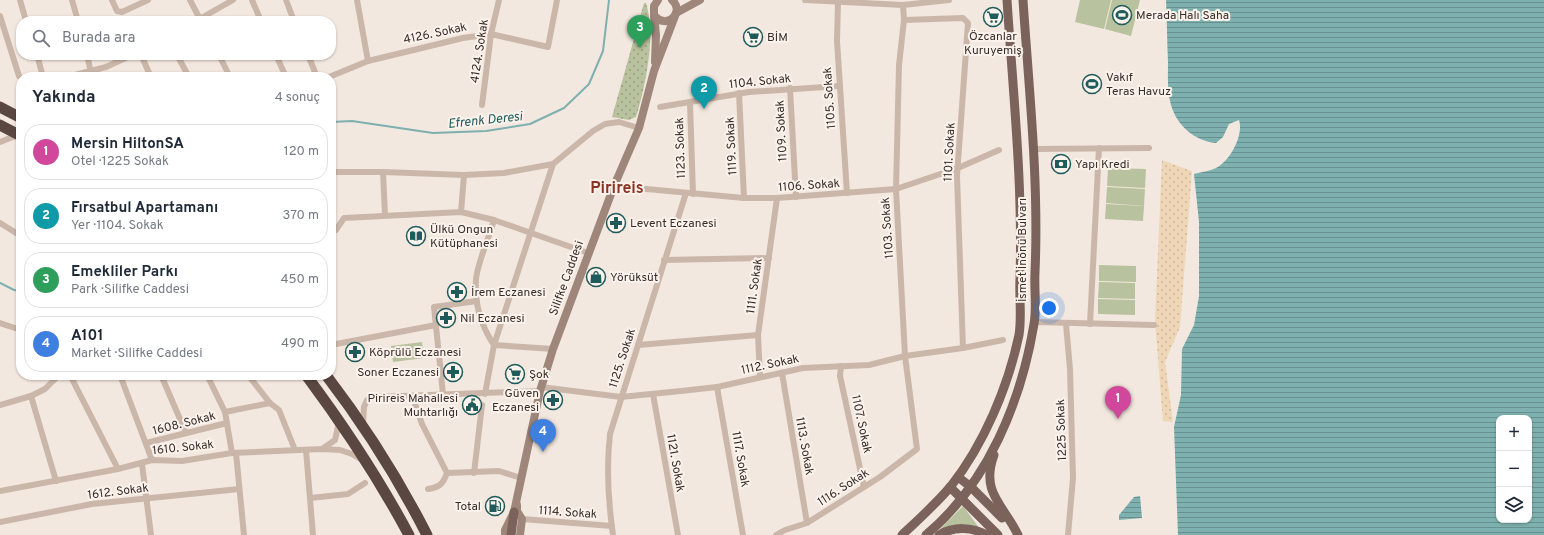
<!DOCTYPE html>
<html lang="tr">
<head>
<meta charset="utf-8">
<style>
  :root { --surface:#fff; --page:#f6f6f7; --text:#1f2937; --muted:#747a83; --line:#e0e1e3; --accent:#b45309 }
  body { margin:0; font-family:Overpass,sans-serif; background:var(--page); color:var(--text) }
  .controls { position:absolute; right:12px; bottom:12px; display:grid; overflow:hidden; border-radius:8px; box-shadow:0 1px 3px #0004 }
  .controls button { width:36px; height:36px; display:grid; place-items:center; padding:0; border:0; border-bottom:1px solid var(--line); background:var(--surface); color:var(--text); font:20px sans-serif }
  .you { position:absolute; left:1049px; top:308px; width:14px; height:14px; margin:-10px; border:3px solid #fff; border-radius:50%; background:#1a73e8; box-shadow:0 0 0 6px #1a73e833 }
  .badge { display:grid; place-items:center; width:26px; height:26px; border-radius:50%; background:var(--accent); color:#fff; font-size:13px; font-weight:700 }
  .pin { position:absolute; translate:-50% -33px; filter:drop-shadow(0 1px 2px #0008) }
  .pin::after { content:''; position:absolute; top:21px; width:14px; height:12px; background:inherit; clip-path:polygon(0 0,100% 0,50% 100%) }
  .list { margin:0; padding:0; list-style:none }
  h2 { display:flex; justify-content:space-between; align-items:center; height:52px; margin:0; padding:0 16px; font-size:17px }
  h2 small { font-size:13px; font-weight:400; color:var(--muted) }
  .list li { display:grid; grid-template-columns:26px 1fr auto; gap:12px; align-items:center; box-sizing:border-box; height:56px; margin:0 8px 8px; padding:0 8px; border:1px solid var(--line); border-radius:16px }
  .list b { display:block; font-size:15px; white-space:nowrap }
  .list p { margin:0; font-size:13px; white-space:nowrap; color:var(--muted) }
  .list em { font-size:13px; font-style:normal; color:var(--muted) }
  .icon { flex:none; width:22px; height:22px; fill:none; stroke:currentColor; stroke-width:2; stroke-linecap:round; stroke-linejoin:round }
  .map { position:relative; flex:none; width:1544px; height:535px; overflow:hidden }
  .search { position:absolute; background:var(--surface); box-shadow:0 1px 3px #0004; left:16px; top:16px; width:320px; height:44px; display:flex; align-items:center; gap:10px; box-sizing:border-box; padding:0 14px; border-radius:16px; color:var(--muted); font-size:15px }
  .panel { position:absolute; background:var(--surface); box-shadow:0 1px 3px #0004; left:16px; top:72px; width:320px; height:308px; border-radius:16px }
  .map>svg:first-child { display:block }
  .grass { fill:#b9c29e }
  .sand { fill:url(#sand-dots) }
  .park { fill:url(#park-dots) }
  .water { fill:url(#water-rules); fill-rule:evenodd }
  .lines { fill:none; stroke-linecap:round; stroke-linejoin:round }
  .stream { stroke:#7db0ae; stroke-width:2 }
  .street { stroke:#cbb7aa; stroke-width:6 }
  .secondary { stroke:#9f867b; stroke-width:8 }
  .primary { stroke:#7b635b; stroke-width:9 }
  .highway { stroke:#5a4741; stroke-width:11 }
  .labels { text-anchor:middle; stroke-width:4; stroke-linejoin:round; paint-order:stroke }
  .poi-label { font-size:12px; fill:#392d2a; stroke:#faf2eb; text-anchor:start }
  .street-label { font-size:12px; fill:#392d2a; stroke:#faf2eb }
  .water-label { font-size:13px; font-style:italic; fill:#1f5b5a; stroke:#faf2eb }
  .district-label { font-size:16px; font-weight:bold; fill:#883323; stroke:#faf2eb }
</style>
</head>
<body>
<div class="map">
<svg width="1544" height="535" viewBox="0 0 1544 535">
  <defs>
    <pattern id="sand-dots" width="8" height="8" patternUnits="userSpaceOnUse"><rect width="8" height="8" fill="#eed6b6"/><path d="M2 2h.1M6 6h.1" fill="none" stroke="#cdb89d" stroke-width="1.8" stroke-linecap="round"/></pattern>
    <pattern id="park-dots" width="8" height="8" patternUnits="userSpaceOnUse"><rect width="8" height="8" fill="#b9c29e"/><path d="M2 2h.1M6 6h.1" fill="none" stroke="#979e81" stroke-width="1.8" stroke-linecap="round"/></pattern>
    <pattern id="water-rules" width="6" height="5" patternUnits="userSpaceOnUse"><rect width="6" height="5" fill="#7db0ae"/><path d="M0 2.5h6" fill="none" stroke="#67908e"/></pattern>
  </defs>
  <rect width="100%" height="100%" fill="#f3e8df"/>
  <g class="grass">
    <path d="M1080 0H1111L1104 29 1075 22Z"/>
    <path d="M1112 0H1140L1131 36 1105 29Z"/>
    <path d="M1108 168 1146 169 1145 188 1107 186Z"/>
    <path d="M1107 187 1145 189 1144 206 1106 203Z"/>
    <path d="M1106 204 1144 206 1143 221 1105 219Z"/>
    <path d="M1099 265 1136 266V282L1099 281Z"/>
    <path d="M1099 282 1135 283V299L1098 298Z"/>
    <path d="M1098 299 1135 300V315L1098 314Z"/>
    <path d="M422 342 424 358 393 362 391 346Z"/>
    <path d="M963 506 980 529 953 526 939 530Z"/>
  </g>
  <path class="sand" d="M1162 160 1192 171 1180 327 1165 362 1173 422 1163 421 1155 321Z"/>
  <path class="park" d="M644 3H646C656 36 646 84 636 117L629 120 612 117Z"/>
  <g class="water">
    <path d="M1166 0H1544V535H1178L1174 427 1181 395 1182 349 1194 325 1199 296V222L1194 174C1201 172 1210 171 1216 168 1230 161 1244 135 1239 120L1229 124 1223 137 1216 143C1195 141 1177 126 1171 105 1167 92 1168 76 1168 62 1167 41 1167 21 1166 0ZM1499 418H1529V520H1499Z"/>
    <path d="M1140 496 1142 518 1119 520V515L1134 497Z"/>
  </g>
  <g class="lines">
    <g class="stream">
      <path d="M331 122 352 121 433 133 486 131 530 124 564 108 589 84 603 51 609 0"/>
      <path d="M0 283 14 290 21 291"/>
    </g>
    <g class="street">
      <path d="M20 0 26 21"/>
      <path d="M72 0 78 21"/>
      <path d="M112 0 117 11 122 12 148 0"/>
      <path d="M190 0 201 21"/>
      <path d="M252 0 261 21"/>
      <path d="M286 0 294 21"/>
      <path d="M357 0 368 61"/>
      <path d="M805 0 903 5 949 0"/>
      <path d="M838 2 837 41 847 193"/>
      <path d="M0 16 19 76"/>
      <path d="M904 20 963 18 968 23 957 176 963 348"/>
      <path d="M196 21 233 0"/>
      <path d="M37 55 43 77"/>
      <path d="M87 55 92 77"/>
      <path d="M141 55 151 77"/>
      <path d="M177 55 189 77"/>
      <path d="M219 55 230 77"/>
      <path d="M276 55 286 77"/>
      <path d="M308 55 317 77"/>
      <path d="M67 77 106 67 132 55"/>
      <path d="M329 77 368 61 463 38 491 34 548 47 557 0"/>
      <path d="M790 88 796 197"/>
      <path d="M739 93 744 198"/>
      <path d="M690 103 693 194"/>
      <path d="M482 105 491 34 499 0"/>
      <path d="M660 107 749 92 839 86"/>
      <path d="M0 142 18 135"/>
      <path d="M1033 149 1149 148"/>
      <path d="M331 172H383L464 175 504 173 553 164 593 131 605 124 619 122 639 128"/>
      <path d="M383 172 385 215"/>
      <path d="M614 186 744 198H777L896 189 958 168 999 150"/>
      <path d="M461 212 464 175"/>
      <path d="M494 220C490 235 476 267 476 280 474 302 481 326 494 345L553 349"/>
      <path d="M0 223 21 236"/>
      <path d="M331 229 336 230 344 218 461 212 494 220 588 253"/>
      <path d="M664 260 769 258"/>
      <path d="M1034 322 1154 325"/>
      <path d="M0 323 21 330"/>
      <path d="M1066 324 1070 369 1073 478 1068 535"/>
      <path d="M1090 324 1099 148"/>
      <path d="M331 345 436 325"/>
      <path d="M638 345 758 335"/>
      <path d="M841 366 840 376 864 487"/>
      <path d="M782 373 807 523"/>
      <path d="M70 375 118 469"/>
      <path d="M120 375 152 460"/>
      <path d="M161 375 186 433"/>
      <path d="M207 375 225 412 232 453"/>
      <path d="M248 375 270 403 279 410 295 450"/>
      <path d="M760 377 758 335 777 198"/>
      <path d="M541 387 621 397 681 391 717 387 803 368 869 365 905 356 963 348 1003 340"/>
      <path d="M717 387 743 535"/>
      <path d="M443 394 434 307 477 301"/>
      <path d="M485 394 494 345 553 164"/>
      <path d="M653 394 678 535"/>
      <path d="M31 396 56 481"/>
      <path d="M415 404 422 424 447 473C443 484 440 487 428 489"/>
      <path d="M0 405 31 396 45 389 59 375"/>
      <path d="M225 412 270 403"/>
      <path d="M363 425 364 407 367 400 374 397 540 391"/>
      <path d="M146 443 227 423"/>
      <path d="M322 449 335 440 339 422"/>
      <path d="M306 450 313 535"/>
      <path d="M236 453 244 535"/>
      <path d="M142 464 151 535"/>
      <path d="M447 473 499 471 521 478"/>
      <path d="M474 473 482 405"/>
      <path d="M0 491 118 469 152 460 182 461 232 453 322 449 340 450 352 454 362 460"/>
      <path d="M310 498 348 494 365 483"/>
      <path d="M522 519 612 526"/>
      <path d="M0 522 92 504 239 489"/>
      <path d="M613 535C608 500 606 469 610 434L686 193"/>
      <path d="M776 535 785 530 807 523 880 477 917 449 905 356 896 189 899 65 904 20 903 5"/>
    </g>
    <g class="secondary">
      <path d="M658 0 654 6V15C666 31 686 12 672 0"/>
      <path d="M676 13 700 0"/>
      <path d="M654 15 656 35 655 62"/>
      <path d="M517 505V511L522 519 520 535"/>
      <path d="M505 535V530L514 512 540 391 553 349 614 186 639 128 654 71 675 16"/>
    </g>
    <g class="primary">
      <path d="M994 455C980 493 1004 505 1018 535"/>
      <path d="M958 477 971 487 1002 518"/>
      <path d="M950 487 998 535"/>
      <path d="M511 535 514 512"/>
      <path d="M902 535C919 519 936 504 951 486 984 444 1008 387 1019 335 1022 317 1019 296 1020 278 1023 185 1013 92 1007 0"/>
      <path d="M926 535C988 483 1021 402 1034 324 1037 308 1034 289 1035 272 1039 181 1029 91 1023 0"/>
      <path d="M939 535C954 526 972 527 987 535"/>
    </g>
    <g class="highway">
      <path d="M0 107 21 118"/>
      <path d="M0 125 21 136"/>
      <path d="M306 375C344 426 379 479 409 535"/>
      <path d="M326 375C365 426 398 478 427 535"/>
    </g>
  </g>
  <defs>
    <symbol id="stadium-ring" viewBox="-11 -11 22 22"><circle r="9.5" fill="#faf2eb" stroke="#1f5b5a" stroke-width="1.5"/><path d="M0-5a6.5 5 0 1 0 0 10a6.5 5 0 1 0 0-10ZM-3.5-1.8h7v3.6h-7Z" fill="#1f5b5a"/></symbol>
    <symbol id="supermarket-ring" viewBox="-11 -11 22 22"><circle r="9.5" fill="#faf2eb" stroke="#1f5b5a" stroke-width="1.5"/><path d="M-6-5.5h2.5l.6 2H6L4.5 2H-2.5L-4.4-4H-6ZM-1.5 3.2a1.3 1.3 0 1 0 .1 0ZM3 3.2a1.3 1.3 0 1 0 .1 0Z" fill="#1f5b5a"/></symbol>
    <symbol id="bank-ring" viewBox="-11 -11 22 22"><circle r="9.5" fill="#faf2eb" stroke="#1f5b5a" stroke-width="1.5"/><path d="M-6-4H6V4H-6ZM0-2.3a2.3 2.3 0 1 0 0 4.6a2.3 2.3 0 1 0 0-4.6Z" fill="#1f5b5a"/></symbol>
    <symbol id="pharmacy-ring" viewBox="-11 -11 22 22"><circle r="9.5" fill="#faf2eb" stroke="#1f5b5a" stroke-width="1.5"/><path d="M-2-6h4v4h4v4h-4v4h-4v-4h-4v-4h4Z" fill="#1f5b5a"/></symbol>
    <symbol id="library-ring" viewBox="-11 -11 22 22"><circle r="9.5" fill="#faf2eb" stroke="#1f5b5a" stroke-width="1.5"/><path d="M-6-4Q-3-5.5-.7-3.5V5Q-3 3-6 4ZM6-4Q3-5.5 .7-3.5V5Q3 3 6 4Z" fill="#1f5b5a"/></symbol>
    <symbol id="shop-ring" viewBox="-11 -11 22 22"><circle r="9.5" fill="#faf2eb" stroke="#1f5b5a" stroke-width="1.5"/><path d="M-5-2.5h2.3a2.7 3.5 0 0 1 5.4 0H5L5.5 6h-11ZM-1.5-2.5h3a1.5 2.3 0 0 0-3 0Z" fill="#1f5b5a"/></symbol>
    <symbol id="civic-ring" viewBox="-11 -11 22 22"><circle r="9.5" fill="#faf2eb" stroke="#1f5b5a" stroke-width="1.5"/><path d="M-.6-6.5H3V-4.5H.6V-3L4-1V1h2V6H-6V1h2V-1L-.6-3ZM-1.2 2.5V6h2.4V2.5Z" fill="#1f5b5a"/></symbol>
    <symbol id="fuel-ring" viewBox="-11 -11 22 22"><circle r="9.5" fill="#faf2eb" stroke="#1f5b5a" stroke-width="1.5"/><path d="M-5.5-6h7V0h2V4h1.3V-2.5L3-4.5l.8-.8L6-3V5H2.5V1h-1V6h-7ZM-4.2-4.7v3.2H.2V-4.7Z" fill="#1f5b5a"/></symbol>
  </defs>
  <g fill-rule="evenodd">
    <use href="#stadium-ring" x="1111" y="4" width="22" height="22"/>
    <use href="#supermarket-ring" x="982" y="6" width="22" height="22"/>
    <use href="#supermarket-ring" x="742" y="26" width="22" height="22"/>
    <use href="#stadium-ring" x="1081" y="73" width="22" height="22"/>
    <use href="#bank-ring" x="1050" y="153" width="22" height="22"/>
    <use href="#pharmacy-ring" x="605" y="212" width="22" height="22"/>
    <use href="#library-ring" x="405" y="225" width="22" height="22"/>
    <use href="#shop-ring" x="585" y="266" width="22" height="22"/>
    <use href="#pharmacy-ring" x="446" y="281" width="22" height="22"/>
    <use href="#pharmacy-ring" x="435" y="307" width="22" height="22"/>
    <use href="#pharmacy-ring" x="344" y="341" width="22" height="22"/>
    <use href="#pharmacy-ring" x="442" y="361" width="22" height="22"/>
    <use href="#supermarket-ring" x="504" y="363" width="22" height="22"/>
    <use href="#pharmacy-ring" x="542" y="389" width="22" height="22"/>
    <use href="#civic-ring" x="461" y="394" width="22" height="22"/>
    <use href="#fuel-ring" x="484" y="495" width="22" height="22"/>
  </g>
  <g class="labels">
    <g class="poi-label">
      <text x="1136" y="19">Merada Halı Saha</text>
      <text x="993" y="40" text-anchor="middle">Özcanlar<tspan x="993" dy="14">Kuruyemiş</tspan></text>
      <text x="767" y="41">BİM</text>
      <text x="1106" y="81">Vakıf<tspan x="1106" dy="14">Teras Havuz</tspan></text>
      <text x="1075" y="168">Yapı Kredi</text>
      <text x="630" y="227">Levent Eczanesi</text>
      <text x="430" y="233">Ülkü Ongun<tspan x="430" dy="14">Kütüphanesi</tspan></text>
      <text x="610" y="281">Yörüksüt</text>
      <text x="471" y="296">İrem Eczanesi</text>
      <text x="460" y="322">Nil Eczanesi</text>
      <text x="369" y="356">Köprülü Eczanesi</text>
      <text x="439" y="376" text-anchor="end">Soner Eczanesi</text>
      <text x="529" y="378">Şok</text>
      <text x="539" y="397" text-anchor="end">Güven<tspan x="539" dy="14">Eczanesi</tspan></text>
      <text x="458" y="402" text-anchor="end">Pirireis Mahallesi<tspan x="458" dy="14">Muhtarlığı</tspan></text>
      <text x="481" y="510" text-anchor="end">Total</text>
    </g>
    <g class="street-label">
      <text transform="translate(435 33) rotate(-12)" y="4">4126. Sokak</text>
      <text transform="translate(479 51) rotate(-81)" y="4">4124. Sokak</text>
      <text transform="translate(760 81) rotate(-6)" y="4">1104. Sokak</text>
      <text transform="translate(829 98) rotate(-94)" y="4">1105. Sokak</text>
      <text transform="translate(781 131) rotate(-93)" y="4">1109. Sokak</text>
      <text transform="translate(731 146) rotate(-93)" y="4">1119. Sokak</text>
      <text transform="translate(680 148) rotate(-92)" y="4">1123. Sokak</text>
      <text transform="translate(949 152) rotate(-87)" y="4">1101. Sokak</text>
      <text transform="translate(809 185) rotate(-4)" y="4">1106. Sokak</text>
      <text transform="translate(887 228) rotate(-94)" y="4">1103. Sokak</text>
      <text transform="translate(1022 250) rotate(-90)" y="4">İsmet İnönü Bulvarı</text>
      <text transform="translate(566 278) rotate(-70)" y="4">Silifke Caddesi</text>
      <text transform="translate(754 286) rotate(-82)" y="4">1111. Sokak</text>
      <text transform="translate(622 358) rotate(-72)" y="4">1125. Sokak</text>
      <text transform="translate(770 364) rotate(-12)" y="4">1112. Sokak</text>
      <text transform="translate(184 423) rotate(-14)" y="4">1608. Sokak</text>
      <text transform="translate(862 424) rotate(78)" y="4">1107. Sokak</text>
      <text transform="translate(1061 430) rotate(-92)" y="4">1225 Sokak</text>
      <text transform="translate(805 446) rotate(80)" y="4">1113. Sokak</text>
      <text transform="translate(183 447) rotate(-6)" y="4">1610. Sokak</text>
      <text transform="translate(741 459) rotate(80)" y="4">1117. Sokak</text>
      <text transform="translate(676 463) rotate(80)" y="4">1121. Sokak</text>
      <text transform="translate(843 487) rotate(-33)" y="4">1116. Sokak</text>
      <text transform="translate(118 491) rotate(-7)" y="4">1612. Sokak</text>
      <text transform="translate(568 512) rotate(4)" y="4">1114. Sokak</text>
    </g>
    <g class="water-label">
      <text transform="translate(485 119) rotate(-6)" y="5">Efrenk Deresi</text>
    </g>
    <g class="district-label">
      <text x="617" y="193">Pirireis</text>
    </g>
  </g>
</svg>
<div class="controls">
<button>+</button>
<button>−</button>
<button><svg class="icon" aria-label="layers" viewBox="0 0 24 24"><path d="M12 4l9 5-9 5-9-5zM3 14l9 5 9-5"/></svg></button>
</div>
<div class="you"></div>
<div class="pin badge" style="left:1118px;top:419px;background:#d1479c">1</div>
<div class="pin badge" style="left:704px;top:109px;background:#0f9aa8">2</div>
<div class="pin badge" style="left:640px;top:48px;background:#2e9e5b">3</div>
<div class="pin badge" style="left:543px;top:452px;background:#3f7fe0">4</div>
<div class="search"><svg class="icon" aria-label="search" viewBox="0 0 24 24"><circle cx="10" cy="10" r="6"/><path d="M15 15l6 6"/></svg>Burada ara</div>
<section class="panel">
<h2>Yakında<small>4 sonuç</small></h2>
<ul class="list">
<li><span class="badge" style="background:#d1479c">1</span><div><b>Mersin HiltonSA</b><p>Otel · 1225 Sokak</p></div><em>120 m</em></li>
<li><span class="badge" style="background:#0f9aa8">2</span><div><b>Fırsatbul Apartamanı</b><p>Yer · 1104. Sokak</p></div><em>370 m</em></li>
<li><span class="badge" style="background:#2e9e5b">3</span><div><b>Emekliler Parkı</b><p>Park · Silifke Caddesi</p></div><em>450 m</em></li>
<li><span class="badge" style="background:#3f7fe0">4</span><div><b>A101</b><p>Market · Silifke Caddesi</p></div><em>490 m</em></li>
</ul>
</section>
</div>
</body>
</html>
